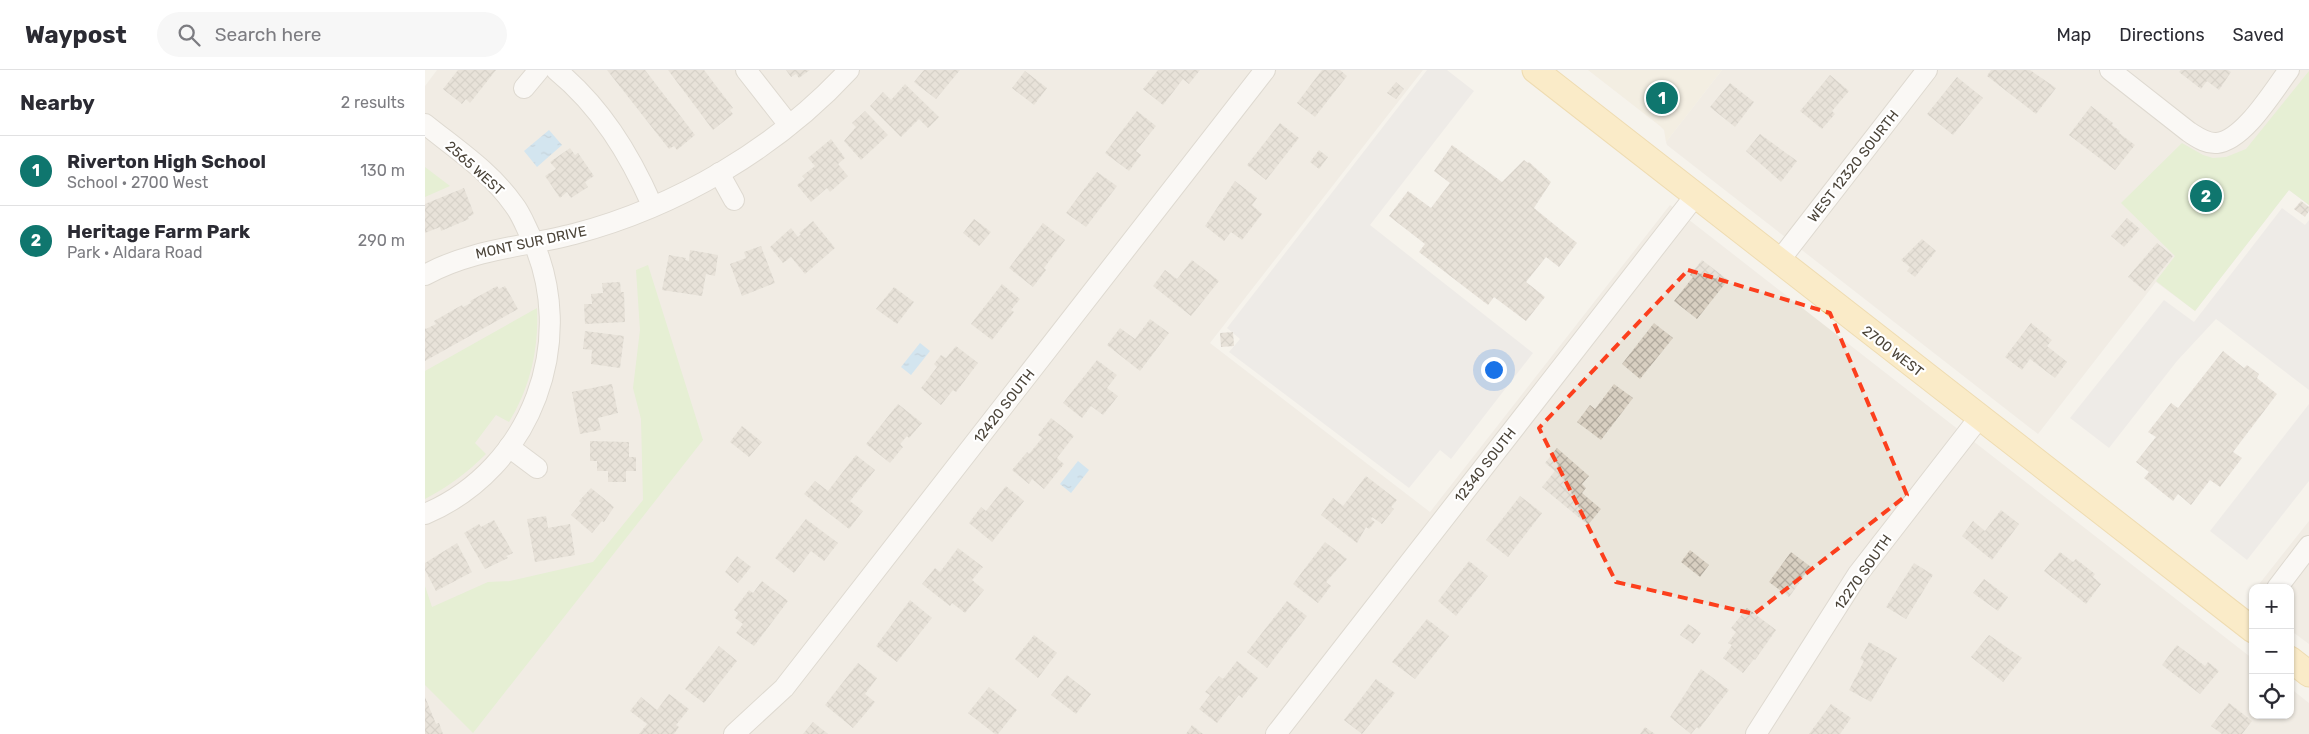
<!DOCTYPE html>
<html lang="en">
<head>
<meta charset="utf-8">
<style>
  :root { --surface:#fff; --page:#f7f7f7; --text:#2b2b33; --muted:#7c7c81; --line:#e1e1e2; --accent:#0f766e }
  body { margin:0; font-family:Rubik,sans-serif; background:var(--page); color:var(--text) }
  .controls { position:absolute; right:15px; bottom:15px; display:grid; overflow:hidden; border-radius:10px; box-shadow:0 1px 4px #0004 }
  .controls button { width:45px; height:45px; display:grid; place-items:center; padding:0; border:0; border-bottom:1px solid var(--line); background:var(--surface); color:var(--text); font:25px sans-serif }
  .you { position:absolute; left:1068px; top:299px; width:18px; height:18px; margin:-12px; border:4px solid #fff; border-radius:50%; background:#1a73e8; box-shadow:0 0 0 8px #1a73e833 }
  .badge { display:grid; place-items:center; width:32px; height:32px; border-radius:50%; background:var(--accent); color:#fff; font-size:16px; font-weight:700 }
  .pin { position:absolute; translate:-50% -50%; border:2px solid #fff; box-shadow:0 1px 5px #0006 }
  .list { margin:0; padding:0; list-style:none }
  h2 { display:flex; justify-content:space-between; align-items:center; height:65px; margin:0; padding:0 20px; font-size:21px }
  h2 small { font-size:16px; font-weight:400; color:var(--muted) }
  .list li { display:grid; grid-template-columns:32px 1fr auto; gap:15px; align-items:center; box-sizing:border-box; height:70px; padding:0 20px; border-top:1px solid var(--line) }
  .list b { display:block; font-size:19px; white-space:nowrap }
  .list p { margin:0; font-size:16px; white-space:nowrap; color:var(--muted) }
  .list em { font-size:16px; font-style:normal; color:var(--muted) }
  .icon { flex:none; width:28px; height:28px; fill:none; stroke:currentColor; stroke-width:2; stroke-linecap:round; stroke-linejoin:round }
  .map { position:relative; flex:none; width:1884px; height:664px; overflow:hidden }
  header { display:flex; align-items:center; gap:30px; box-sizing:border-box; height:70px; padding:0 25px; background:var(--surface); border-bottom:1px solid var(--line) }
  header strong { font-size:24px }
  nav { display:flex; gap:28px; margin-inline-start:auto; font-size:18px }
  .search { width:350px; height:45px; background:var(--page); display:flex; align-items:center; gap:12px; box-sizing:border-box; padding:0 18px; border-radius:28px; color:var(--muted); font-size:19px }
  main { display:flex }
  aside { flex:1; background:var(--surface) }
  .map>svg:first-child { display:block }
  .residential { fill:#eae5da }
  .education { fill:#efe8d6 }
  .green { fill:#d2eab5 }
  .parking { fill:#e5e3e0 }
  .water { fill:url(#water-ripples) }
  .building { fill:url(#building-cross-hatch) }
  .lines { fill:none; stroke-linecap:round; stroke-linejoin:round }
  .minor-casing { stroke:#c2bbae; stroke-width:22 }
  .major-casing { stroke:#e6c16a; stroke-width:27 }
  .minor { stroke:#fff; stroke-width:20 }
  .major { stroke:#ffe39c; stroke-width:25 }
  .marked { fill:none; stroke:#fc3f1d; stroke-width:4; stroke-dasharray:10 6; stroke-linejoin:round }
  .labels { text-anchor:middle; stroke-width:4.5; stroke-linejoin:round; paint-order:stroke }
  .street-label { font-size:14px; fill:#4b4439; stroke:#fff }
</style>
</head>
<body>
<header>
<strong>Waypost</strong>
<div class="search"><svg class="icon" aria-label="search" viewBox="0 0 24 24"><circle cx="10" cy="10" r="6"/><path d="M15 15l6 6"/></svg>Search here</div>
<nav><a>Map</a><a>Directions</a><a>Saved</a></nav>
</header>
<main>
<aside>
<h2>Nearby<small>2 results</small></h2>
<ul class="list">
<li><span class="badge">1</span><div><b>Riverton High School</b><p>School · 2700 West</p></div><em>130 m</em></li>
<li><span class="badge">2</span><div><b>Heritage Farm Park</b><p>Park · Aldara Road</p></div><em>290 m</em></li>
</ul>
</aside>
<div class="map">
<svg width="1884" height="664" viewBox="0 0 1884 664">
  <defs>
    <pattern id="water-ripples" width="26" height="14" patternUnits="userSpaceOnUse" patternTransform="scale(1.25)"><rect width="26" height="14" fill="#a9d4f2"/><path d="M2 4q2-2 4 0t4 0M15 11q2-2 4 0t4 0" fill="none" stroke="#8caec5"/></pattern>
    <pattern id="building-cross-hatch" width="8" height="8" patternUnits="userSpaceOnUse" patternTransform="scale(1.25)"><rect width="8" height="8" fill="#d8cfc1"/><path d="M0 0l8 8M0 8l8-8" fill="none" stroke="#b1aa9e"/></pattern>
  </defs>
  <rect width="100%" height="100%" fill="#f6f3ec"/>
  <g class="residential">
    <path d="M12 0H998L785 273 1005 442 1245 135 1828 589V645H1865V618L1884 633V664H0V16Z"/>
    <path d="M1297 0H1884V135L1864 120 1770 241 1731 212 1613 364 1242 75 1241 72Z"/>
    <path d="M1884 451V574L1865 560V518H1831Z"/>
  </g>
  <path class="education" d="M1163 0H1297L1241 72 1239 60 1235 56Z"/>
  <g class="green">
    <path d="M1884 1V135L1864 120 1770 241 1731 211 1750 186 1696 133 1757 73 1778 85 1788 88 1801 87 1821 79Z"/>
    <path d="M0 97 25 116 0 127Z"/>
    <path d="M223 195 278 370 48 663 0 615V516L7 537 63 512 85 511 168 492 218 430 216 349 208 318 215 260 211 200Z"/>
    <path d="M112 238C114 279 105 318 84 352L71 345 50 373 61 384C43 402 23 417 0 429V301Z"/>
  </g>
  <g class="parking">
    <path d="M1002 0H1022L1049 21 945 155 1108 283 1026 389 1015 380 984 418 804 282 815 269 802 258Z"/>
    <path d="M1857 138 1880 155 1884 150V320L1791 249 1752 291 1684 378 1645 348 1739 230 1769 252Z"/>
    <path d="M1884 334V411L1822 490 1785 461Z"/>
  </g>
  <g class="water">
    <path d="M124 60 137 75 112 97 99 81Z"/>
    <path d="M495 273 505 281 486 305 476 297Z"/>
    <path d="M653 391 664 400 646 423 635 414Z"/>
  </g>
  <g class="building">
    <path d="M33 0H71L45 33 41 29 37 34 18 19Z"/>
    <path d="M182 0H220L270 65 252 80 249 76 244 79Z"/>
    <path d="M243 0H279L308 38 305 40 308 44 288 60Z"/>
    <path d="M361 0H385L374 8 371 4 366 7Z"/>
    <path d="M499 0H535L511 29 489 12Z"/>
    <path d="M733 0H775L764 14 758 9 738 35 718 19Z"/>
    <path d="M897 0H915L922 6 890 47 872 33Z"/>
    <path d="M1566 0H1605L1631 18 1611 44 1562 6Z"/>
    <path d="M1756 0H1803L1806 2 1794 20 1782 11 1776 19 1754 2Z"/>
    <path d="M600 1 622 18 609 35 587 18Z"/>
    <path d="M1405 5 1424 21 1407 41 1410 44 1397 59 1375 41Z"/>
    <path d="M1532 7 1558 28 1528 65 1502 44Z"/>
    <path d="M971 12 979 19 971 29 962 23Z"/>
    <path d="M1305 13 1329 32 1310 57 1285 37Z"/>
    <path d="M480 14 514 47 503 58 494 49 476 67 445 36 458 22 466 30Z"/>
    <path d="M1666 36 1688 53 1687 55 1695 61 1694 63 1710 75 1690 100 1644 65Z"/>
    <path d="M440 41 463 65 436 90 419 71 431 57 427 53Z"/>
    <path d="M712 41 731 56 711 81 716 85 704 101 680 83Z"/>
    <path d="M855 53 874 68 841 110 822 95Z"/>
    <path d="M1335 64 1372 91 1356 112 1321 81Z"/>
    <path d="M406 69 420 88 413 94 423 106 405 122 402 118 386 132 372 115 380 109 377 106 390 96 383 88Z"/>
    <path d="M1027 75 1077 112 1099 90 1103 93 1104 92 1126 112 1109 138 1152 173 1134 197 1121 187 1101 212 1120 227 1101 251 1069 227 1063 235 994 182 1000 174 964 146 983 121 1006 138 1025 113 1009 101Z"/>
    <path d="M145 78 150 85 153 83 169 106 160 112 163 117 146 128 142 122 135 128 120 106 131 99 125 92Z"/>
    <path d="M894 80 903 87 894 99 885 92Z"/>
    <path d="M672 102 692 116 661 157 641 143Z"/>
    <path d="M810 111 832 128 827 135 837 144 817 170 806 162 799 171 780 156Z"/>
    <path d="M39 118 49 144 43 147 44 149 16 161 15 157 0 163V134Z"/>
    <path d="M1876 131 1884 137V141L1880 147 1869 139Z"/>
    <path d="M1702 148 1715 159 1699 177 1686 166Z"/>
    <path d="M549 149 566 162 554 176 538 163Z"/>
    <path d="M388 151 410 178 380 204 366 187 358 193 345 177 366 158 373 167 376 164 374 163Z"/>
    <path d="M618 153 640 170 619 198 621 200 608 217 584 198Z"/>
    <path d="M1497 169 1511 181 1490 207 1482 201 1485 197 1476 190Z"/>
    <path d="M1732 173 1748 186 1720 221 1703 207Z"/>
    <path d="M336 176 350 213 317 226 305 194 321 188 319 182Z"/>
    <path d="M265 180 293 185 290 206 281 204 277 226 237 220 244 185 261 188 260 190 264 191Z"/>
    <path d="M767 190 794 211 766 246 728 216 740 200 752 209Z"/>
    <path d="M1277 190 1303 210 1272 249 1249 231 1268 207 1265 205Z"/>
    <path d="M195 212 196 222H199L200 252 160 254 159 234H167L166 224 178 223 177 213Z"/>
    <path d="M577 214 595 229 586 240 589 242 567 270 546 254Z"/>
    <path d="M72 216 74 219 80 216 93 239 0 291V258L1 259 11 254 9 251 37 235 38 237 46 233 45 231Z"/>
    <path d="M469 217 489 232 472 254 451 239Z"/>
    <path d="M725 249 744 263 715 301 682 275 695 258 710 269Z"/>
    <path d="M1229 253 1248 268 1215 309 1197 294Z"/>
    <path d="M1606 253 1627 270 1622 276 1642 292 1630 308 1605 289 1597 300 1580 287Z"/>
    <path d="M160 261 199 266 195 298 166 294 167 280 158 279Z"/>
    <path d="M808 262 809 276 796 277 795 263Z"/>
    <path d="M531 276 553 293 531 322 528 320 516 335 496 318 512 297 509 294 516 285 521 288Z"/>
    <path d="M1798 281 1819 298 1822 295 1834 304 1832 308 1852 324 1808 382 1817 388 1795 417 1785 410 1766 435 1753 424 1748 431 1719 408 1724 402 1711 392 1731 367 1723 362 1746 333 1753 338Z"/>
    <path d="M672 290 692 305 682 318 693 326 678 345 666 336 657 348 638 333Z"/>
    <path d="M187 314 193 343 173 348 176 360 155 364 147 322Z"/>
    <path d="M1189 314 1208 328 1176 370 1152 352 1165 335 1170 339Z"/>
    <path d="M473 334 497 353 484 368 482 366 475 374 478 377 465 393 441 374Z"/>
    <path d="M626 348 649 366 632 388 639 394 619 419 607 409 604 414 587 400 602 382 604 384 617 368 613 365Z"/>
    <path d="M317 356 337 372 324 387 305 372Z"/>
    <path d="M165 371 204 372V387H211V401H201V412H183V401H172V391H165Z"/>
    <path d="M1132 378 1164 406 1157 414 1161 418 1157 423 1176 439 1163 455 1117 417 1130 401 1120 393Z"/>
    <path d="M431 385 450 400 425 431 438 441 424 459 379 424 390 411 403 421Z"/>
    <path d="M941 406 972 430 966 437 969 439 957 454 947 447 946 449 950 452 944 459 941 457 932 473 896 445 908 428 918 436Z"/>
    <path d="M581 416 599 431 567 472 544 453 556 437 561 441Z"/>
    <path d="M166 418 189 437 179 452 177 451 167 463 146 445 156 433 154 431Z"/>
    <path d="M1095 426 1117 443 1083 487 1061 470Z"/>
    <path d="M1576 440 1594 454 1567 490 1537 466 1548 451 1560 461Z"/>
    <path d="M121 446 123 458 145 454 150 485 110 492 102 449Z"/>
    <path d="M381 449 413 473 399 491 386 481 369 503 350 488Z"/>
    <path d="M69 450 88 483 81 486 83 488 60 499 39 463 54 454 56 457Z"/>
    <path d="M900 472 922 489 901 512 906 516 893 533 868 514Z"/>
    <path d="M32 473 47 502 11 521 0 500V493Z"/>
    <path d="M533 478 558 497 547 510 559 520 540 543 527 533 525 536 497 514 510 498 515 502Z"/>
    <path d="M1265 480 1284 495 1275 507 1256 492Z"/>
    <path d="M1366 482 1386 497 1364 527 1344 512Z"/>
    <path d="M1635 482 1648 492 1651 489 1670 504 1668 507 1676 514 1661 534 1619 501Z"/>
    <path d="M312 486 326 497 313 513 300 502Z"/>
    <path d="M1044 491 1063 506 1031 546 1013 531Z"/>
    <path d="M1489 493 1508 505 1481 549 1461 537Z"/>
    <path d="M1559 509 1583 527 1573 541 1548 523Z"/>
    <path d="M337 511 363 531 329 576 311 563 318 554 310 548 313 543 309 540 324 520 328 523Z"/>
    <path d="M485 530 507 548 472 592 451 576Z"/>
    <path d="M862 531 882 546 842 598 822 582Z"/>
    <path d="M1322 538 1351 560 1330 590 1329 589 1318 603 1298 588 1307 575 1303 573 1311 562 1306 558Z"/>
    <path d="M1002 549 1024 566 990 609 967 592Z"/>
    <path d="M1263 554 1276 563 1268 574 1255 565Z"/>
    <path d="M609 565 632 583 613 608 590 589Z"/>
    <path d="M1564 565 1597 588 1578 612 1546 587Z"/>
    <path d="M1444 572 1472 588 1446 632 1424 620 1439 591 1435 589Z"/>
    <path d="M1752 575 1780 596 1783 592 1794 601 1775 624 1737 595Z"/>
    <path d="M294 576 312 591 279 633 260 619Z"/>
    <path d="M812 591 833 608 817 628 814 625 792 653 774 639 785 625 780 622 794 606 798 609Z"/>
    <path d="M433 593 452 608 440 624 450 632 428 658 400 635Z"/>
    <path d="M1276 599 1304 620 1274 659 1272 657 1266 664 1245 647Z"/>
    <path d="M642 605 666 624 651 644 626 625Z"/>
    <path d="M951 609 970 623 937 664 919 650Z"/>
    <path d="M564 617 592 640 573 664H570L543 643Z"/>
    <path d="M244 624 264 639 251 655 254 657 249 664H214L222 654 205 641 216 627 232 640Z"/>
    <path d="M0 627 11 654 14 653 18 664H0Z"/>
    <path d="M1804 633 1827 651 1817 664H1797L1786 656Z"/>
    <path d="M1406 634 1426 648 1415 664H1384Z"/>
    <path d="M388 652 403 664H378Z"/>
    <path d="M767 655 778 664H761Z"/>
    <path d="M1220 657 1230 664H1215Z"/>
  </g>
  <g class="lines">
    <defs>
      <g id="minor">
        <path d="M131 0C175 36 204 83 227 135"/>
        <path d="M321 0 364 55"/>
        <path d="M1685 0 1764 62C1772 67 1781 74 1792 73 1819 70 1848 21 1864 0"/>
        <path d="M99 18 114 0"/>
        <path d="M0 54C31 79 66 102 89 135 96 144 100 155 105 165 155 269 107 399 0 444"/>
        <path d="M294 103 309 130"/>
        <path d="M1354 191 1502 0"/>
        <path d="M0 205C47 179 99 177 149 164 252 137 352 78 424 0"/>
        <path d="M84 377 112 398"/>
        <path d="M1852 518 1884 476"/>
        <path d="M309 664 359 618 840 0"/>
        <path d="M851 664 1270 126"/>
        <path d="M1331 664 1433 504 1554 348"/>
      </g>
      <g id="major">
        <path d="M1110 0 1828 560"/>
        <path d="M1865 589 1884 604"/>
      </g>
    </defs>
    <use href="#minor" class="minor-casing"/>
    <use href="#major" class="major-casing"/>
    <use href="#minor" class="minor"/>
    <use href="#major" class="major"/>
  </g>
  <path d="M0 0H1884V664H0ZM1263 200 1405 243 1482 425 1329 544 1191 512 1114 358Z" fill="#f6f3ec" fill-opacity=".55" fill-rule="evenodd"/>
  <path class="marked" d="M1263 200 1405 243 1482 425 1329 544 1191 512 1114 358Z"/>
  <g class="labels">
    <g class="street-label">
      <text transform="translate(1428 96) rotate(-52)" y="5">WEST 12320 SOURTH</text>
      <text transform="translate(50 98) rotate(42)" y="5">2565 WEST</text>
      <text transform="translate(106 172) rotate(-12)" y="5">MONT SUR DRIVE</text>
      <text transform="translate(1468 281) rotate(38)" y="5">2700 WEST</text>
      <text transform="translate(579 336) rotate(-52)" y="5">12420 SOUTH</text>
      <text transform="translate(1060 395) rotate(-52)" y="5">12340 SOUTH</text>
      <text transform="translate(1438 502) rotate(-55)" y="5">12270 SOUTH</text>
    </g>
  </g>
</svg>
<div class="controls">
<button>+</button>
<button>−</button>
<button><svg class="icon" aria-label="locate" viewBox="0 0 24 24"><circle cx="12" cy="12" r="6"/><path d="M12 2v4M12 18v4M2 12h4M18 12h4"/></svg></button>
</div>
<div class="you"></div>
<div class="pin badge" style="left:1237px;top:28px">1</div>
<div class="pin badge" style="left:1781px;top:126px">2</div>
</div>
</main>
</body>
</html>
